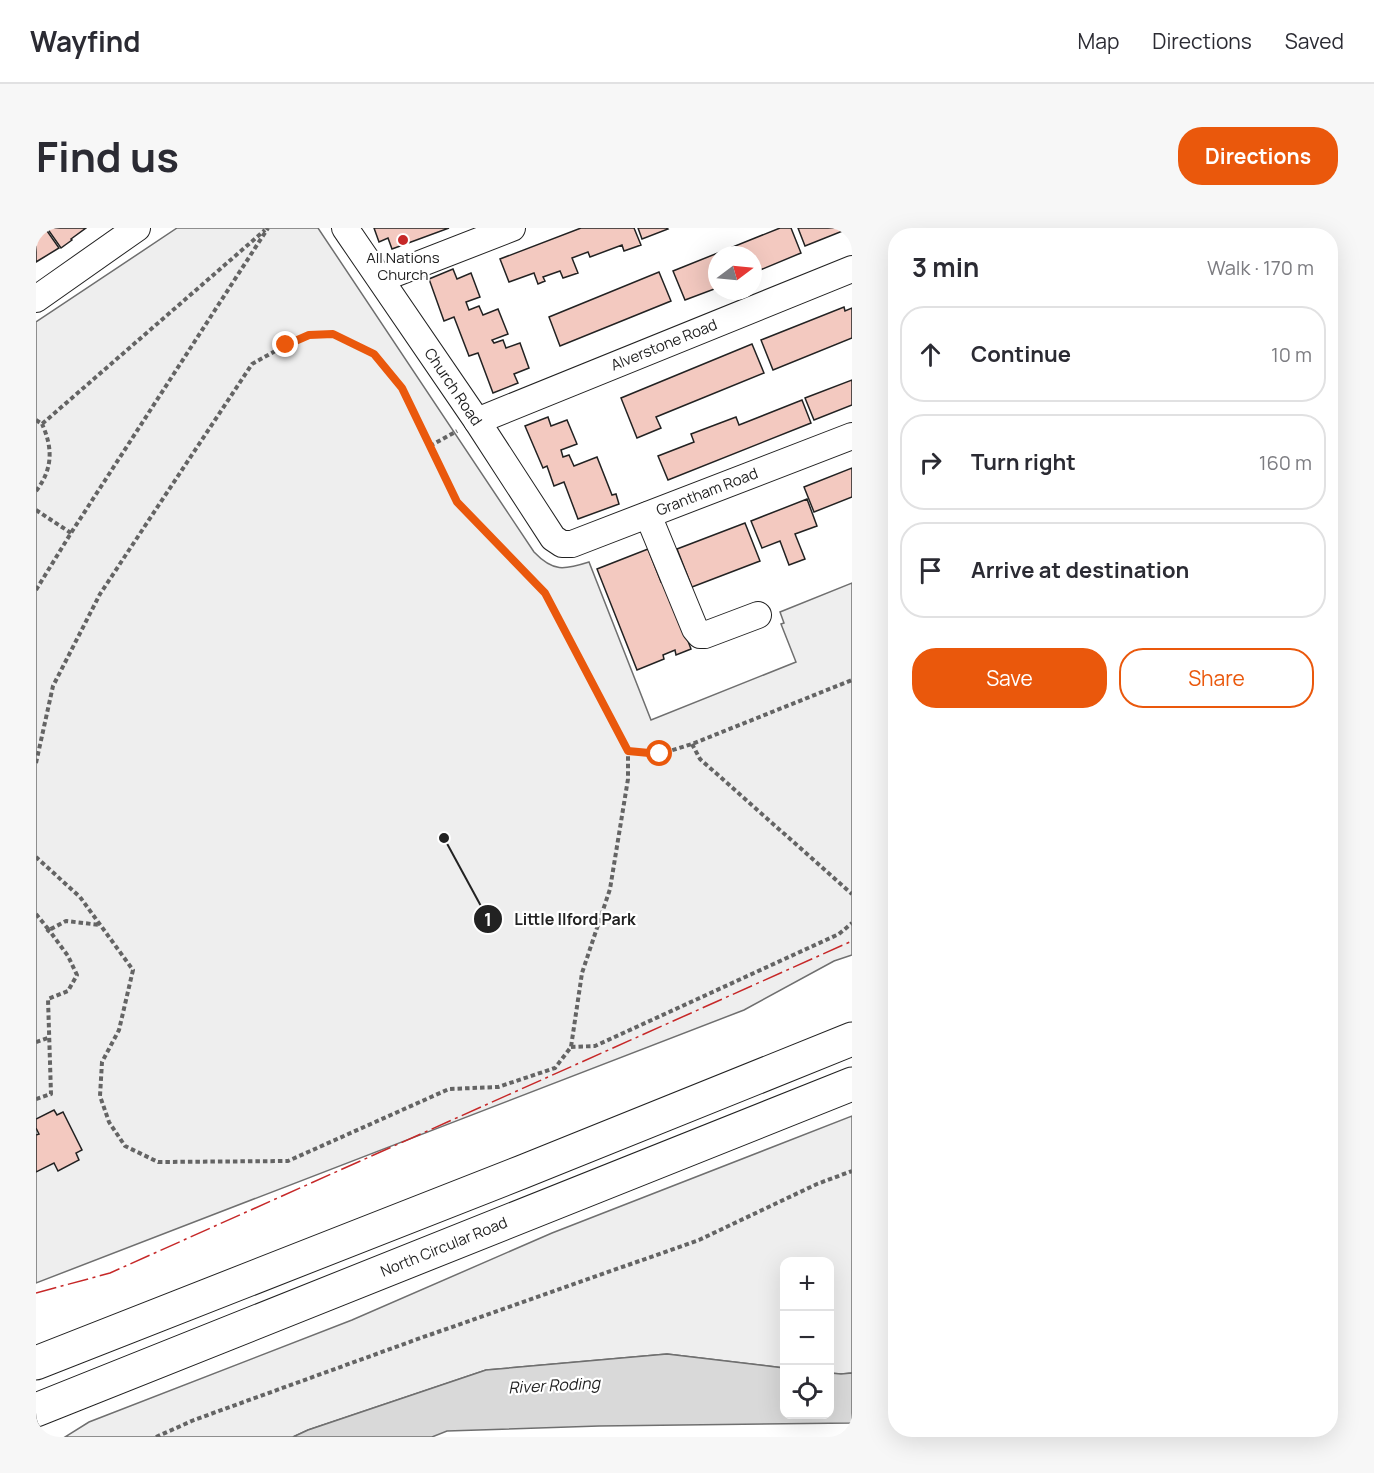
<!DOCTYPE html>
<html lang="en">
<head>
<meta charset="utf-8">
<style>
  :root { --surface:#fff; --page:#f7f7f7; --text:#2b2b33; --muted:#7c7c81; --line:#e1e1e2; --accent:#ea580c }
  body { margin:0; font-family:Manrope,sans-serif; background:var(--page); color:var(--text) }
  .controls { position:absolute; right:18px; bottom:18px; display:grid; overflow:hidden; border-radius:12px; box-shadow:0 6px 24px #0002 }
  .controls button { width:54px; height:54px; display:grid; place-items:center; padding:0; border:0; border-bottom:2px solid var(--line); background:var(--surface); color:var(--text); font:30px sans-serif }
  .compass { position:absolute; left:672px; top:18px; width:54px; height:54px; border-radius:50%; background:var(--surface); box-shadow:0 6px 24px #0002; rotate:74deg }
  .stop { position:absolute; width:18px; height:18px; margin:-14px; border:4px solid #ea580c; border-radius:50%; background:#fff }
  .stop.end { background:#ea580c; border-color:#fff; box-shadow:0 2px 6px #0008 }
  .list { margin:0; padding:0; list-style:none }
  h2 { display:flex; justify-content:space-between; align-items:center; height:78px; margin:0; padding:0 24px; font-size:26px }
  h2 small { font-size:20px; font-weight:400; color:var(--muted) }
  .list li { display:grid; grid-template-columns:39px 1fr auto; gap:18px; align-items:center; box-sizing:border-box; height:96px; margin:0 12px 12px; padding:0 12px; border:2px solid var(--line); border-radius:24px }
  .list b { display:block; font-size:22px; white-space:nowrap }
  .list em { font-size:20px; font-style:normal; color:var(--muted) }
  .actions { display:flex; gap:12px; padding:18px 24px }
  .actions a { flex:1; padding:14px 0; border:2px solid var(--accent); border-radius:24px; text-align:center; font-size:21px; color:var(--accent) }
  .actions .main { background:var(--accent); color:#fff }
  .icon { flex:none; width:33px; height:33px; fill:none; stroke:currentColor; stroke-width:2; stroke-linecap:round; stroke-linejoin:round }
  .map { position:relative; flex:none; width:816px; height:1209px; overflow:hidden; border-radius:24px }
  header { display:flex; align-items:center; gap:36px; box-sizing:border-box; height:84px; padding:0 30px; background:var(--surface); border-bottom:2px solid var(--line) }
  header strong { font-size:28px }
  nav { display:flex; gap:33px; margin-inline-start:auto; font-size:21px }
  .intro { display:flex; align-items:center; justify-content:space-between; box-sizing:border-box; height:144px; padding:0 36px }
  h1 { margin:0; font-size:42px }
  .button { padding:15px 27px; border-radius:24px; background:var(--accent); color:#fff; font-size:21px; font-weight:700 }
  main { display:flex; gap:36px; padding:0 36px }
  aside { flex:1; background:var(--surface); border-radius:24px; box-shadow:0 6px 24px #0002 }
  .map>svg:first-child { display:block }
  .green { fill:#eee; stroke:#6f6f6f; stroke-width:1.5 }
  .water { fill:#d9d9d9; stroke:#6f6f6f; stroke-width:1.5 }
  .building { fill:#f3c9c0; stroke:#222; stroke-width:1.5 }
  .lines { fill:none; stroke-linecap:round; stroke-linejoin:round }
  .minor-casing { stroke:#222; stroke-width:28 }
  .highway-casing { stroke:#222; stroke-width:35 }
  .path { stroke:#646464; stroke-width:4; stroke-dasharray:4.5 3; stroke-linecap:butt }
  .minor { stroke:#fff; stroke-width:26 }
  .highway { stroke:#fff; stroke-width:33 }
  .power { stroke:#c62828; stroke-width:1.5; stroke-dasharray:21 4.5 3 4.5; stroke-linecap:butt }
  .route { stroke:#ea580c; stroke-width:8 }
  .poi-dot { fill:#c62828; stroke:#fff; stroke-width:2 }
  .labels { text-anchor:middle; stroke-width:4.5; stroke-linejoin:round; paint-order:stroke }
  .poi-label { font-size:15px; fill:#222; stroke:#fff }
  .street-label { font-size:15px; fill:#222; stroke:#fff }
  .water-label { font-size:16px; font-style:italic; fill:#222; stroke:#fff }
  .leader { fill:none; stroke:#222; stroke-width:2 }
  .callout-dot { fill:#222; stroke:#fff; stroke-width:2 }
  .mark-label { font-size:18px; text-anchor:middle; font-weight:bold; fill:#fff }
  .callout-label { font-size:16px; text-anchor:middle; font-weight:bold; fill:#222; stroke:#fff; stroke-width:4.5; stroke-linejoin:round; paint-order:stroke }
</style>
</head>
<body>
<header>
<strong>Wayfind</strong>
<nav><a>Map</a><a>Directions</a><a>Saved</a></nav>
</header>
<div class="intro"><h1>Find us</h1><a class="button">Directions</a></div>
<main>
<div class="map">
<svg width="816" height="1209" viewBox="0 0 816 1209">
  <rect width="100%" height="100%" fill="#fff"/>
  <g class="green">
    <path d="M141 0H282L498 324C517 344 528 342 553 334L615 492 760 434 745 396 748 395 744 384 816 355V727L798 733 708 782 0 1055V94Z"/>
    <path d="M816 888V1145L805 1146 794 1145V1034H748V1140L631 1126 450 1142 272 1202 257 1209H29L53 1194 316 1092 516 1005Z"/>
  </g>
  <path class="water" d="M631 1126 748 1140V1186H794V1145L805 1146 816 1145V1195L563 1198 411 1203 396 1209H257L272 1202 450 1142Z"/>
  <g class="building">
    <path d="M0 0H9L23 20 0 34Z"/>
    <path d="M11 0H50L35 11 36 12 25 20Z"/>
    <path d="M338 0H413L356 21 352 10 343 14Z"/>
    <path d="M545 0H598L605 17 588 23 586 17 554 29 552 24 536 30 542 45 527 50 524 43 507 49 509 53 502 56 498 45 473 54 464 31Z"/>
    <path d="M602 0H631L632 1 606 11Z"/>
    <path d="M744 0H755L765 25 717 45V27H681V60L649 72 637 43Z"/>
    <path d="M762 0H814L769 18Z"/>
    <path d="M417 41 421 51 435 45 444 69 430 74 433 82 443 78 447 87 462 81 472 106 456 112 458 115 467 112 470 120 484 115 493 140 478 146 482 155 457 165 442 125 433 128 418 89 408 93 393 51Z"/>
    <path d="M623 44 635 73 524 118 513 89Z"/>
    <path d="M808 79 809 83 816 80V110L737 142 725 112Z"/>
    <path d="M716 116 728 145 620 189 625 200 601 210 585 170Z"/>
    <path d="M816 152V177L778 192 769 170Z"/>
    <path d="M766 172 775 195 632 252 622 228 658 214 655 206 700 189 703 197Z"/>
    <path d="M512 189 515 198 531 192 541 216 525 222 527 229 533 227 538 238 561 229 576 267 580 266 583 276 542 291 528 254 518 258 511 238 507 240 489 198Z"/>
    <path d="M816 240V269L778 284 768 259Z"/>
    <path d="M771 271 781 298 759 306 769 331 753 337 744 313 726 320 715 293Z"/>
    <path d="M709 295 724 333 656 359 641 321Z"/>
    <path d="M612 321 625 354 629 352 655 421 640 427 639 422 627 427 628 431 601 442 561 341Z"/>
    <path d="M18 882 21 887 27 884 46 922 40 925 43 932 22 943 18 935 0 944V907L3 906 0 900V891Z"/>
  </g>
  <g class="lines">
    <defs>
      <g id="minor">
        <path d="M309 0 441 193 517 310 526 316H536L816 208"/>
        <path d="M345 51 476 0"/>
        <path d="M0 71 101 0"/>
        <path d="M441 193 816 41"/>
        <path d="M612 287 659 401 664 407H669L722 387"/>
      </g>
      <g id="highway">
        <path d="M0 1135 486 944 816 811"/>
        <path d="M0 1182 816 856"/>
      </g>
    </defs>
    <use href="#minor" class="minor-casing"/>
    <use href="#highway" class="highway-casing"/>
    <g class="path">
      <path d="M0 192 6 196 229 2"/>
      <path d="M394 218 421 203"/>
      <path d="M0 263C17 241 17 220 6 196"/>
      <path d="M0 282 35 305"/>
      <path d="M0 362 35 305 232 0"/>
      <path d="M656 516 664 531 816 666"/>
      <path d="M592 523 624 526 656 516 816 452"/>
      <path d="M0 535 17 458 64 366 216 136 250 117 273 107 297 106 338 126 366 160 421 274 509 365 592 523V551L574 661 546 745 535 819 519 840 462 859 413 861 252 933 122 934 89 918 73 894 64 868 66 834 83 802 97 742 44 669 0 629V626"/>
      <path d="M0 686 13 702 30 693 64 697"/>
      <path d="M0 814 12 810"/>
      <path d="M535 819 559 818 803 706 816 695"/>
      <path d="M0 871 15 866 12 771 32 763 41 747 32 728 13 702 10 705"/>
      <path d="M120 1209 158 1192 379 1112 663 1012 781 956 816 943"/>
    </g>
    <use href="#minor" class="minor"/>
    <use href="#highway" class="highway"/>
    <path class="power" d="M0 1065 74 1045 816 713"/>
  </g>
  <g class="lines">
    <path class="route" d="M250 117 273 107 297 106 338 126 366 160 421 274 509 365 592 523 624 526"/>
  </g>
  <circle class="poi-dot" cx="367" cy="12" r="6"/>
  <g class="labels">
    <g class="poi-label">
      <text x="367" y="35">All Nations<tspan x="367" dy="17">Church</tspan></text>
    </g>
    <g class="street-label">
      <text transform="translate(628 117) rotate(-22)" y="5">Alverstone Road</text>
      <text transform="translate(417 159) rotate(56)" y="5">Church Road</text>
      <text transform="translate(671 264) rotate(-21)" y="5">Grantham Road</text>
      <text transform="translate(408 1019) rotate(-22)" y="5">North Circular Road</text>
    </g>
    <g class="water-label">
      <text transform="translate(518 1157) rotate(-3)" y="6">River Roding</text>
    </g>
  </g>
  <path class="leader" d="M408 610L452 691"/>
  <g class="callout-dot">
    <circle cx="408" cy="610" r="6"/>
    <circle cx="452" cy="691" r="15"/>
  </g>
  <g class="mark-label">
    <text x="452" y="698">1</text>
  </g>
  <g class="callout-label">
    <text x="539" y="697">Little Ilford Park</text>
  </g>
</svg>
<div class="controls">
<button>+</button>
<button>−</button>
<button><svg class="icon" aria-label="locate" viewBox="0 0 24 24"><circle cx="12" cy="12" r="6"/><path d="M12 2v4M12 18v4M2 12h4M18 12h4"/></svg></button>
</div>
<svg class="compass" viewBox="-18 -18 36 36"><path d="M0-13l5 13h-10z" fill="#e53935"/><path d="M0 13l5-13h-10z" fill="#7c7c81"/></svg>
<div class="stop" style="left:624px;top:526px"></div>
<div class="stop end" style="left:250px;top:117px"></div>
</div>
<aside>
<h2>3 min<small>Walk · 170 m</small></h2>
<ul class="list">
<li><svg class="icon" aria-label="ahead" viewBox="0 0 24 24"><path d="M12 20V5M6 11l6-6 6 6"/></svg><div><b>Continue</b></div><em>10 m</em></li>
<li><svg class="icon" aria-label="right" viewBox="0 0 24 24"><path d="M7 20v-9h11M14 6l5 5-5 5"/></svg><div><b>Turn right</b></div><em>160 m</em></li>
<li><svg class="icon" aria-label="arrive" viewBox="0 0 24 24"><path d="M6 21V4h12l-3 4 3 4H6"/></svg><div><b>Arrive at destination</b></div></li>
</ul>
<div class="actions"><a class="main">Save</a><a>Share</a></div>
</aside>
</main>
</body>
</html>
